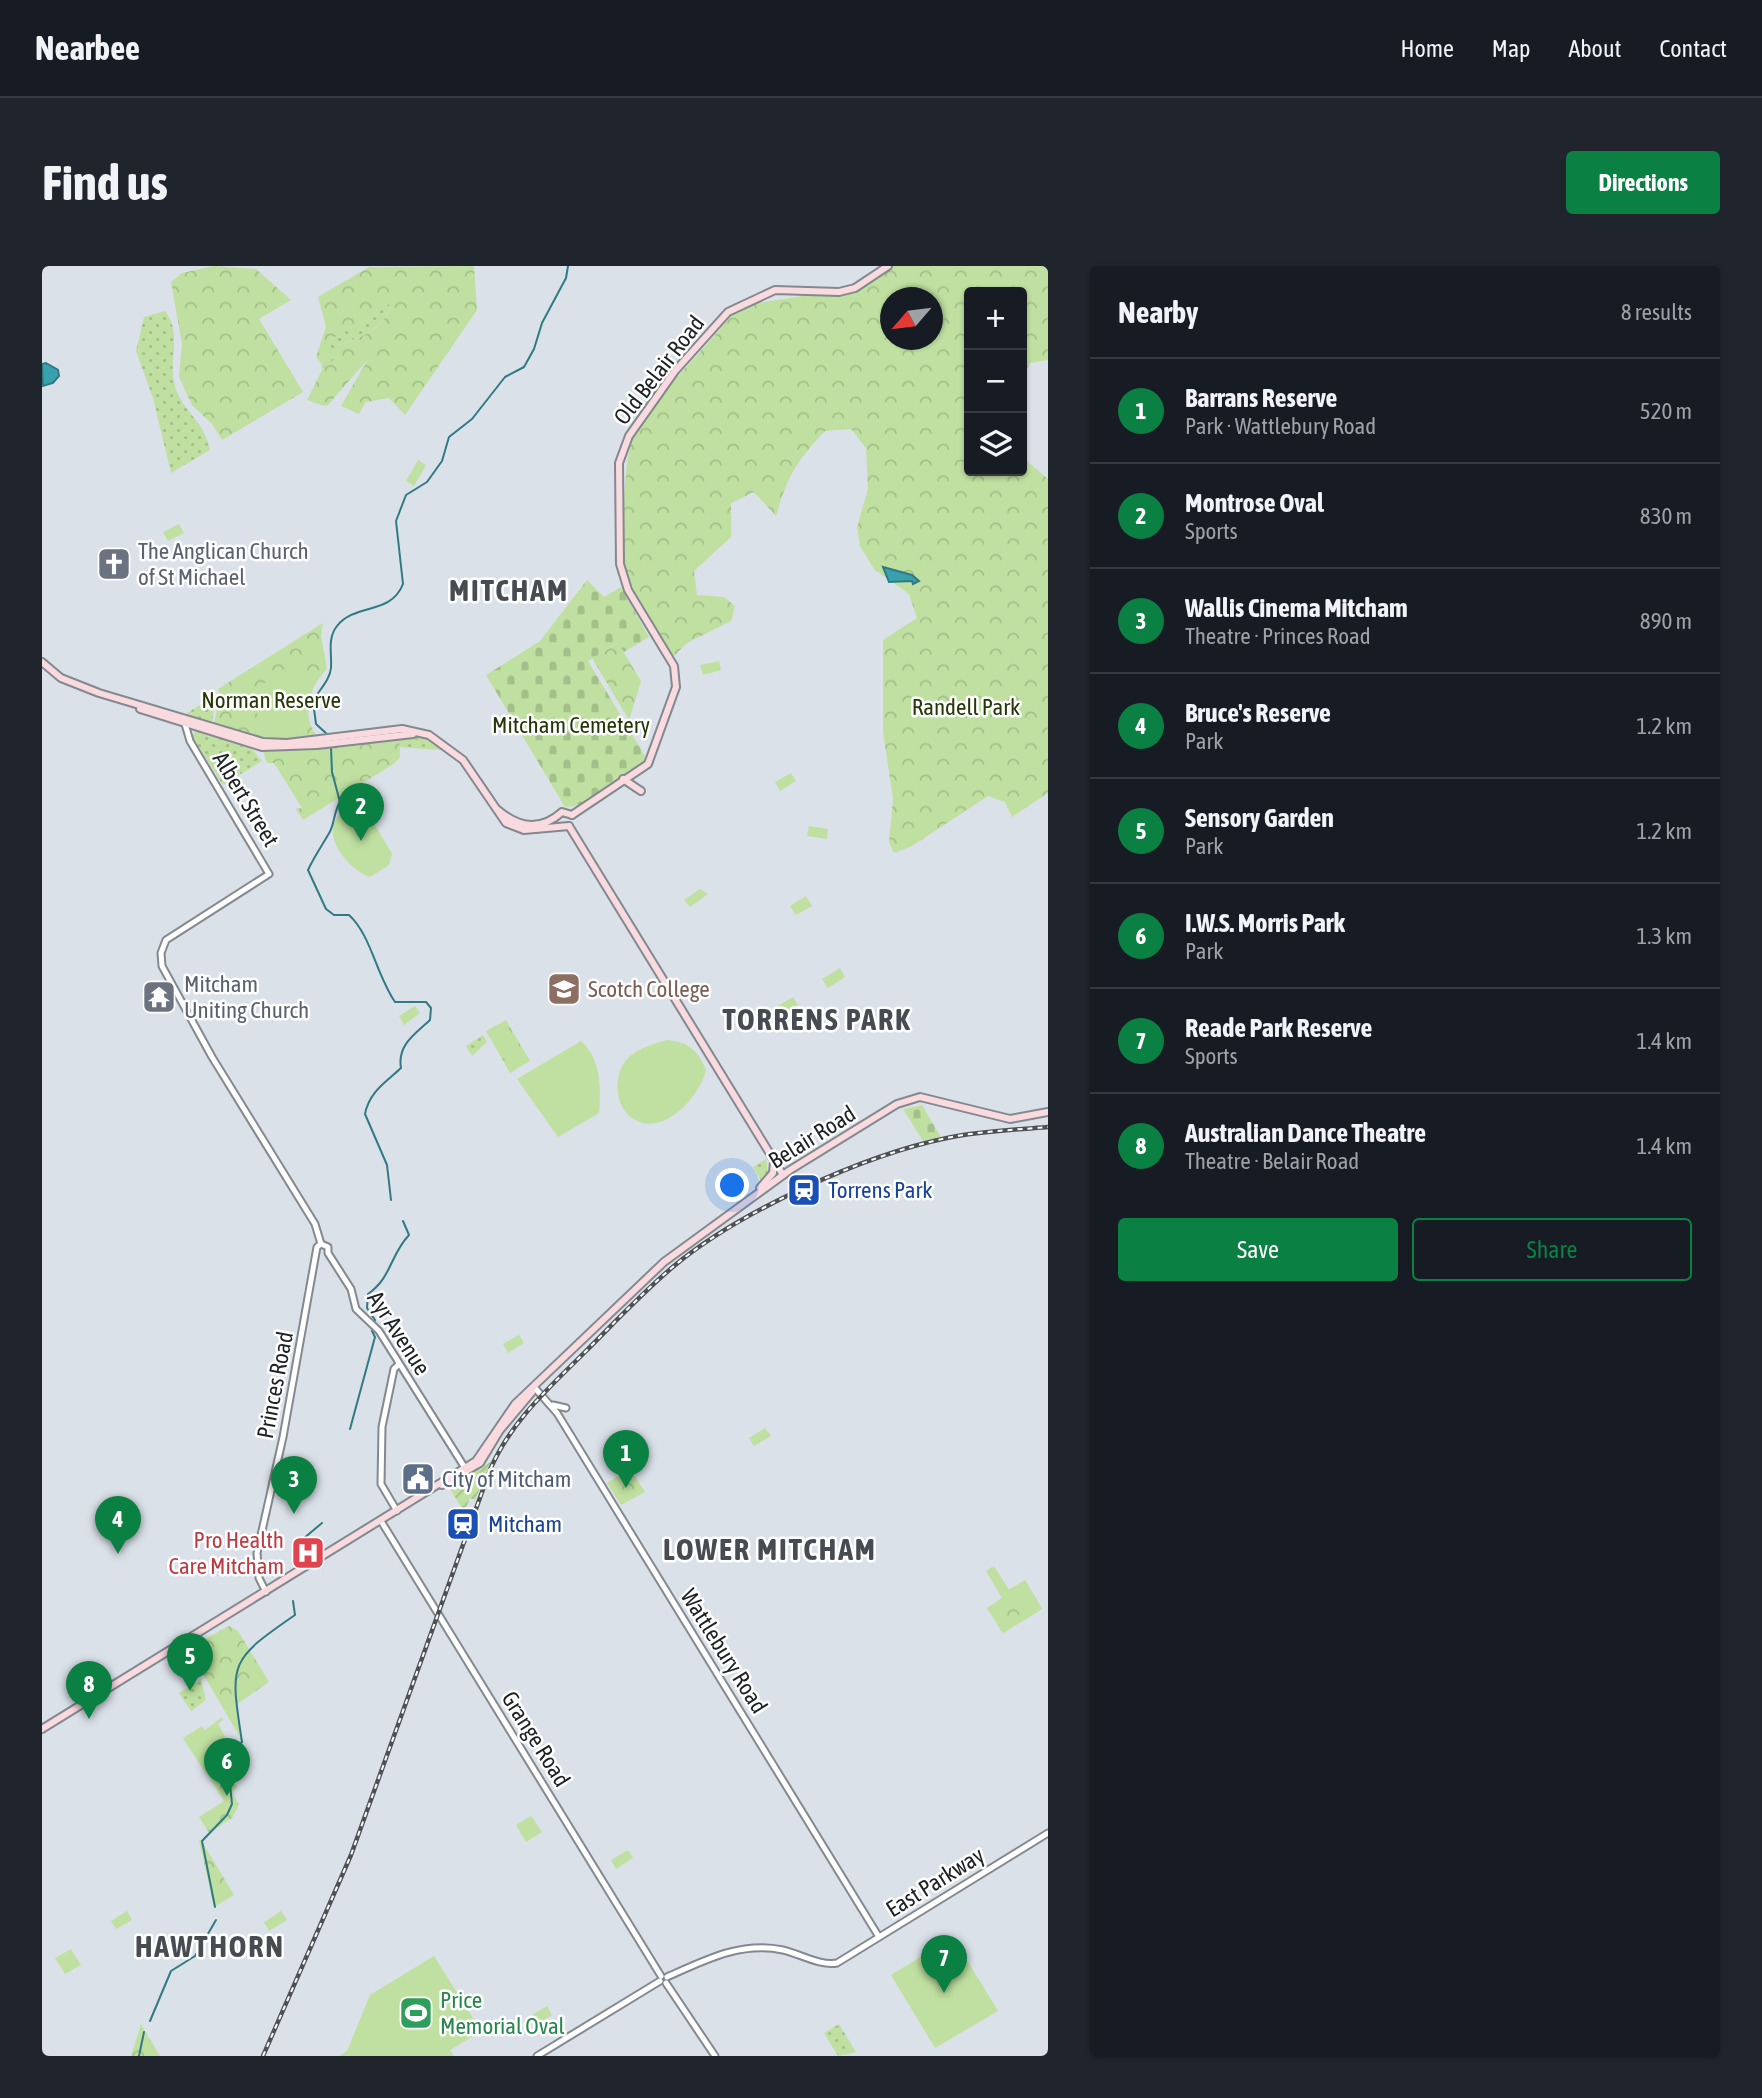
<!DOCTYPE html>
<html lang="en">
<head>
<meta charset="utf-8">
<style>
  :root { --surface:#171b24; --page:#20242c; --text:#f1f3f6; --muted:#9ea1a6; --line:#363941; --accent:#0b8043 }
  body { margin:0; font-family:"Asap Condensed",sans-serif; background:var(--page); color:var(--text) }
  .controls { position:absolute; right:21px; top:21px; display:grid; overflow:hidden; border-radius:7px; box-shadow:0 2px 5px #0004 }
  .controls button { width:63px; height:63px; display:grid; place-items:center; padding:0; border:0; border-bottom:2px solid var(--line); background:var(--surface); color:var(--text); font:35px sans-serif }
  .compass { position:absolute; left:838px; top:21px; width:63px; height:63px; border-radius:50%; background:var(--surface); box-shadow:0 2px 5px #0004; rotate:242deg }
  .you { position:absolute; left:691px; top:920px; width:24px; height:24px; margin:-18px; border:5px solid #fff; border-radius:50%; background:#1a73e8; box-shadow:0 0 0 10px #1a73e833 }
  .badge { display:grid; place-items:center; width:46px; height:46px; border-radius:50%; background:var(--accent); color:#fff; font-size:23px; font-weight:700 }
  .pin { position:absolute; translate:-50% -58px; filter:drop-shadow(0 2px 4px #0008) }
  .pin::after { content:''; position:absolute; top:37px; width:24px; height:21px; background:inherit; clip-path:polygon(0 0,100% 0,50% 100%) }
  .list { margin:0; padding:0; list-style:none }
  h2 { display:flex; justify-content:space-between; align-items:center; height:91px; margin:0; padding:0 28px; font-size:30px }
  h2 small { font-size:23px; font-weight:400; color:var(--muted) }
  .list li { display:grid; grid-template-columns:46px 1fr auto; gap:21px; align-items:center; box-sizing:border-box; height:105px; padding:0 28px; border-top:2px solid var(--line) }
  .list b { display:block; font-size:26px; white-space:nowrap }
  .list p { margin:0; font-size:23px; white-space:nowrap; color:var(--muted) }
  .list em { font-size:23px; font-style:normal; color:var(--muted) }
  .actions { display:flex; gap:14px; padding:21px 28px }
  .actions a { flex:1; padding:16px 0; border:2px solid var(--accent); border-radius:7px; text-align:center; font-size:24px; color:var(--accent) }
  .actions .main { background:var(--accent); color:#fff }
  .icon { flex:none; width:38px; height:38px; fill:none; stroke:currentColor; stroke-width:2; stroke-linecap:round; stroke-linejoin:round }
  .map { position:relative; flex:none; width:1006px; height:1790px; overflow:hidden; border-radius:7px }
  header { display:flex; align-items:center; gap:42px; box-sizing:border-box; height:98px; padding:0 35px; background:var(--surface); border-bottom:2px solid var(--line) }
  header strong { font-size:33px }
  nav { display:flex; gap:38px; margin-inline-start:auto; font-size:24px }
  .intro { display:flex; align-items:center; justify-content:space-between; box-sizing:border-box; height:168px; padding:0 42px }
  h1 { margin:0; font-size:49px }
  .button { padding:18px 32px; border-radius:7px; background:var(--accent); color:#fff; font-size:24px; font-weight:700 }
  main { display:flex; gap:42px; padding:0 42px }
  aside { flex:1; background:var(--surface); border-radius:7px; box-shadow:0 2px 5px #0004 }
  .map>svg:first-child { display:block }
  .grass { fill:url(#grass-dots) }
  .forest { fill:url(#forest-crowns); fill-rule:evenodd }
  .cemetery { fill:url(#cemetery-stones) }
  .garden { fill:url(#garden-furrows) }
  .pitch { fill:#bfe0a0 }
  .water { fill:#39a0ae; stroke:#317a84; stroke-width:2 }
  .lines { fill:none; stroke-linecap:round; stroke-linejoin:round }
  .stream { stroke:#317a84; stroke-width:2 }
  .tertiary-casing { stroke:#83898f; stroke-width:9 }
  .secondary-casing { stroke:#83898f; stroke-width:10 }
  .tertiary { stroke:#fff; stroke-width:5 }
  .secondary { stroke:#f8dadf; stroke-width:6 }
  .rail-casing { stroke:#4d5154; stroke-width:4.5 }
  .rail { stroke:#fff; stroke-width:2; stroke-dasharray:5; stroke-linecap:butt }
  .labels { text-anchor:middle; stroke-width:5; stroke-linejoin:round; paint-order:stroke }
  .street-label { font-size:23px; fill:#1e2123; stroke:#fff }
  .worship-label { font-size:23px; fill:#5b616d; stroke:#fff; text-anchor:start }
  .park-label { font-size:23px; fill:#233707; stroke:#fff }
  .education-label { font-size:23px; fill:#785e54; stroke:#fff; text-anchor:start }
  .transit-label { font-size:23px; fill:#164399; stroke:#fff; text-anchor:start }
  .service-label { font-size:23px; fill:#4e5e75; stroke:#fff; text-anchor:start }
  .health-label { font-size:23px; fill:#be3a42; stroke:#fff; text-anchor:end }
  .leisure-label { font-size:23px; fill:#27864d; stroke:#fff; text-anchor:start }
  .district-label { font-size:30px; font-weight:bold; letter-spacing:2px; fill:#474c52; stroke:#fff }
</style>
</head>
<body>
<header>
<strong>Nearbee</strong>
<nav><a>Home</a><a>Map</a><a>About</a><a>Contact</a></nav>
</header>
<div class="intro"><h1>Find us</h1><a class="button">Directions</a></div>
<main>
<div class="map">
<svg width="1006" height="1790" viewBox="0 0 1006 1790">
  <defs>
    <pattern id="grass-dots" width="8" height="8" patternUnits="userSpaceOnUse" patternTransform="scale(1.75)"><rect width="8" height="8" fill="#bfe0a0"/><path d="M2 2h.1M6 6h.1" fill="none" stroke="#a4c08a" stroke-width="1.8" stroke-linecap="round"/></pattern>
    <pattern id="forest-crowns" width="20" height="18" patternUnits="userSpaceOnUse" patternTransform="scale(1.75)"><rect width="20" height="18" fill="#bfe0a0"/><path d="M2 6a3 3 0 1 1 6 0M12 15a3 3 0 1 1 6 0" fill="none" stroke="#a4c08a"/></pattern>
    <pattern id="cemetery-stones" width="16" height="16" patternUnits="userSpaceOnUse" patternTransform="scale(1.75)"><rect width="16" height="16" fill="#bfe0a0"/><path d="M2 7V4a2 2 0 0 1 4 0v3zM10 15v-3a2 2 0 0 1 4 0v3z" fill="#a4c08a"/></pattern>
    <pattern id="garden-furrows" width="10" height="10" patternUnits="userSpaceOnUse" patternTransform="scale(1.75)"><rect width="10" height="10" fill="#bfe0a0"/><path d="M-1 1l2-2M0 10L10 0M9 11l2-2" fill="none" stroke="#a4c08a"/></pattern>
  </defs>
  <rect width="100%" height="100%" fill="#dae1e8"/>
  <g class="grass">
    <path d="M346 38 349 39C342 62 318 72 296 79V90L280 104 279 97 293 86 287 79 289 73 334 49Z"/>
    <path d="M123 45C140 66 127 93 132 116 137 143 164 156 168 184L129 207 111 132 94 85 102 51Z"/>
    <path d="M174 429 170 456 142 449Z"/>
    <path d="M356 463 371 464 412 485 357 481Z"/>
    <path d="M155 464 209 482 220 495 181 519 151 472V468Z"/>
    <path d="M441 769 445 776 430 790 424 780Z"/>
    <path d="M724 893 726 906 720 916 711 901Z"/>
    <path d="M159 1413 164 1434 149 1445 137 1427Z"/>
    <path d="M797 1758 814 1786 796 1790 782 1767Z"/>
  </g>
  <g class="forest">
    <path d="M172 0 214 3 249 34 217 53 261 126 180 174 170 158 150 139 137 111 140 78 129 16 140 7Z"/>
    <path d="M432 0 435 44 363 149 347 132 324 136 317 148 299 140 326 93 286 139 282 140 265 134 280 104 296 90V79C318 73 342 62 349 40L346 38 334 49 289 73 287 79 293 86 279 97 274 91 284 61 276 31 327 1Z"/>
    <path d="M850 0H1006V94L988 97 980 113V26H927V205H980V191L1006 213V527L970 551 963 536 946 530 870 580 852 587 847 576 851 533 841 466V374L875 352 867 328 832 303 818 280 815 261 826 223 824 182 809 163 783 165C754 196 746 209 734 250L712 226 689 237V271L652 305 655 329 682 331 693 340 689 355 645 377 631 391C614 364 591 333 583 301 579 282 582 197 589 179 592 171 597 163 602 156 627 113 668 80 696 40L761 30 809 27 835 13ZM848 32H890V74H848Z"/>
    <path d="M281 357 279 370 285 403C267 420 258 452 276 471L233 474 171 462 178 429 176 423Z"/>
    <path d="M576 377 599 415 587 454 550 392Z"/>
    <path d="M357 467 358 491 353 497 261 554 254 543 260 542 232 497H225L220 482Z"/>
    <path d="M464 754 488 795 468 807 444 765Z"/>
    <path d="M588 1203 603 1226 579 1239 565 1217Z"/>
    <path d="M952 1300 967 1324 983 1314 1000 1343 961 1367 945 1342 960 1332 944 1305Z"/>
    <path d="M187 1360 196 1365 227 1416 195 1438 199 1473 146 1382Z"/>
    <path d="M188 1494 192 1517 196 1521 190 1525 197 1539 190 1552 167 1567 157 1551 182 1535 165 1508Z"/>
    <path d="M159 1574 192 1629 172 1641 157 1575Z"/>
    <path d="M99 1758 118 1790H89Z"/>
  </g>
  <g class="cemetery">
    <path d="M545 314 562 331 579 321 607 371 582 386 575 377 546 395 603 490 601 499C580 513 548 541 523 541L444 409 498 375Z"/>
    <path d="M880 839 899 871 881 875 861 843Z"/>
  </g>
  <path class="garden" d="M450 1195 433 1234 428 1232 424 1242H420L406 1220Z"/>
  <g class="pitch">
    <path d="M376 194 384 199 372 220 364 215Z"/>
    <path d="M137 258 142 267 126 275 121 266Z"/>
    <path d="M857 263 863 272 848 284 841 275Z"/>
    <path d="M255 393C271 418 267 449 249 472L233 474 204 431Z"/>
    <path d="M677 395 679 404 661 409 658 399Z"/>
    <path d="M749 507 754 515 738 525 733 516Z"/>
    <path d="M315 542 326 547 350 588 347 599 328 611C300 602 267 550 315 542Z"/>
    <path d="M767 560 786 563 785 573 765 570Z"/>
    <path d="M658 623 666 628 648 641 642 634Z"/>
    <path d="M764 630 770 640 754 649 748 640Z"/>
    <path d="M798 702 803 711 786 722 780 713Z"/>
    <path d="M751 731 756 739 739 750 734 741Z"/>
    <path d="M373 740 378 747 362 759 357 750Z"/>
    <path d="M463 756 485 794 469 804 447 766Z"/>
    <path d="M625 774C646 776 656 784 664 804 658 830 623 870 593 854 572 842 570 809 586 792 596 782 612 778 625 774Z"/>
    <path d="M539 775C559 793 559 821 557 847L516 871 475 813Z"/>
    <path d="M477 1069 482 1077 466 1087 461 1078Z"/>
    <path d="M723 1162 729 1170 712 1180 707 1172Z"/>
    <path d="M983 1314 1000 1343 983 1354 965 1325Z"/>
    <path d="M964 1330 970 1339 951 1351 945 1342Z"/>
    <path d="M974 1346 980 1355 961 1367 955 1358Z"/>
    <path d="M180 1451 181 1454 176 1458 189 1481 183 1485 184 1496 164 1508 141 1472 160 1460 163 1464Z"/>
    <path d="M489 1550 500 1566 484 1576 474 1559Z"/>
    <path d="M586 1584 591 1592 574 1603 569 1594Z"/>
    <path d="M85 1645 90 1654 74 1663 69 1655Z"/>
    <path d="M239 1645 245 1654 227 1665 222 1656Z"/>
    <path d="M911 1671 956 1745 893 1782 849 1709Z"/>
    <path d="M29 1683 39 1699 23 1708 13 1692Z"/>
    <path d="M392 1690 439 1765 408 1784 412 1790H297L305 1785 328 1729Z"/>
    <path d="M505 1740 510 1749 493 1759 488 1750Z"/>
  </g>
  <g class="water">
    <path d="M4 97 16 104 17 110 11 117 1 120 0 98Z"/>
    <path d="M841 301 870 309 877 315 871 318 870 315 847 316Z"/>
  </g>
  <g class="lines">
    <g class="stream">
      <path d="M286 469 274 458 271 435C277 424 288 414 289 402 290 387 285 373 295 360 313 337 349 349 361 318L354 255 364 229 385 216 400 195 407 171 430 153 463 111 482 101 492 83 500 57 524 12 526 0"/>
      <path d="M289 481 290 506 298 536C291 547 293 559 286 569 279 581 272 591 266 604L284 643 292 649H307C329 669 334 708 353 736H384L389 742 388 754C373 768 355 779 359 802 344 816 327 826 323 848L345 899 349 934"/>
      <path d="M330 1062 333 1054 325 1042 326 1028C350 1011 348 989 367 969L361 955"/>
      <path d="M308 1163 333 1071 330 1065"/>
      <path d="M255 1278 280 1257"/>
      <path d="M173 1641 160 1575 185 1549 190 1538 185 1490 200 1476C188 1397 186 1395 253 1349L251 1335"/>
      <path d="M108 1755 129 1705 153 1690 174 1654"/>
      <path d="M97 1790 102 1766"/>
    </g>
    <defs>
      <g id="tertiary">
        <path d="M143 458 148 475 227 608 124 674 119 687 120 700 170 791 273 958 279 978"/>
        <path d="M279 978 286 981V987L309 1023 314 1043 337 1065 423 1202"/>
        <path d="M492 1121 515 1147 837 1671"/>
        <path d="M511 1139 524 1142"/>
        <path d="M355 1245 339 1218 340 1161 352 1103 357 1098"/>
        <path d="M339 1255 619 1710"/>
        <path d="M224 1326 217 1312 215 1287 241 1171 275 981 279 978"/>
        <path d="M625 1711C663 1694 699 1675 741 1684 758 1688 778 1700 795 1697L1006 1567"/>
        <path d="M624 1717 673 1790"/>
        <path d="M495 1790 618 1715"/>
      </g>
      <g id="secondary">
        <path d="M0 396 19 412 57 427 221 476 245 477 360 463 387 469 421 494 464 557 482 564 527 560"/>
        <path d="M98 443 220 481 275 479 371 468"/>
        <path d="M581 513 599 525"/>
        <path d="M456 544C477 562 499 565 520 546L530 549"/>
        <path d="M530 549 606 498 634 421 632 400 586 324 578 298 577 197 587 170 633 105 686 46 733 24 797 26 813 22 846 0"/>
        <path d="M527 560 741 909"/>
        <path d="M718 922 731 907 732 896"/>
        <path d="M400 1219 438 1197 458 1164 490 1126"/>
        <path d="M0 1463 434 1195 473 1138 622 996 748 904 855 838 878 831 968 853 1006 846"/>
      </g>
    </defs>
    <use href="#tertiary" class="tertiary-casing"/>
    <use href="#secondary" class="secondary-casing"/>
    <use href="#tertiary" class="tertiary"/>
    <use href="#secondary" class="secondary"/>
    <defs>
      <path id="rail" d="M221 1790 309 1589 448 1204C469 1155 507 1122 544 1085 573 1056 601 1026 632 1000 698 945 822 889 905 872 938 865 972 864 1006 861"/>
    </defs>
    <use href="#rail" class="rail-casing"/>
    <use href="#rail" class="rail"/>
  </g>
  <defs>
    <symbol id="church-square" viewBox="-11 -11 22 22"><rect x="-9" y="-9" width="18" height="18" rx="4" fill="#6b7280" stroke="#fff"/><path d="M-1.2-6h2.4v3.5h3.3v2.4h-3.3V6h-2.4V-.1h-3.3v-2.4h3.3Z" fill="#fff"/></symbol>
    <symbol id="university-square" viewBox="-11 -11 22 22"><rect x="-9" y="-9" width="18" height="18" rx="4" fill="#8d6e63" stroke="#fff"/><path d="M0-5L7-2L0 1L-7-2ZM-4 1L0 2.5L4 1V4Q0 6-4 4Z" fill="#fff"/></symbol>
    <symbol id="temple-square" viewBox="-11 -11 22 22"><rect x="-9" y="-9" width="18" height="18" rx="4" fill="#6b7280" stroke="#fff"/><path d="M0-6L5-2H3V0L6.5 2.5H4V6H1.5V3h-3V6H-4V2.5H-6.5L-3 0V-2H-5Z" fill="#fff"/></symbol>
    <symbol id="station-square" viewBox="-11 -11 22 22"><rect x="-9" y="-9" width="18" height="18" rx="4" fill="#1a4fb4" stroke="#fff"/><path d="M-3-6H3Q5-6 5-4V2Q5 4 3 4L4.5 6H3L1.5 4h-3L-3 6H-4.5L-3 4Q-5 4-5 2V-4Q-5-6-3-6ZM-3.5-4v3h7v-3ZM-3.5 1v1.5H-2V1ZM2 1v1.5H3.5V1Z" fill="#fff"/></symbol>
    <symbol id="civic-square" viewBox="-11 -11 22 22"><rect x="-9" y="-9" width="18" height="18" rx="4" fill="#5c6f8a" stroke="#fff"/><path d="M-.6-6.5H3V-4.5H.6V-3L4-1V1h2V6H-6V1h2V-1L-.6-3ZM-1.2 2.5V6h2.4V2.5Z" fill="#fff"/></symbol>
    <symbol id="hospital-square" viewBox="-11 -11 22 22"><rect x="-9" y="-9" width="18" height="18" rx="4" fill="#e0444e" stroke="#fff"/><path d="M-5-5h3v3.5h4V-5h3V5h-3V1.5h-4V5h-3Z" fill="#fff"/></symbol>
    <symbol id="stadium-square" viewBox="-11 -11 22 22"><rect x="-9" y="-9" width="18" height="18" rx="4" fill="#2e9e5b" stroke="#fff"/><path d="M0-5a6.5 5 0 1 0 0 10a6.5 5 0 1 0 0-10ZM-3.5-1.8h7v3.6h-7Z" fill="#fff"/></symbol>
  </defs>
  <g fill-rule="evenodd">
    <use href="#church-square" x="53" y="279" width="38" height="38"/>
    <use href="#university-square" x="503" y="704" width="38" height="38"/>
    <use href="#temple-square" x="98" y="712" width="38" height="38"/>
    <use href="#station-square" x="743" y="905" width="38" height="38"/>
    <use href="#civic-square" x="357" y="1194" width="38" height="38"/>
    <use href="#station-square" x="402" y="1239" width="38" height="38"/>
    <use href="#hospital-square" x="247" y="1268" width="38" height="38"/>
    <use href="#stadium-square" x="355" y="1728" width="38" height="38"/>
  </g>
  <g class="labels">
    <g class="street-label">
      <text transform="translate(617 104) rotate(-52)" y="8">Old Belair Road</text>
      <text transform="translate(204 533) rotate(59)" y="8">Albert Street</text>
      <text transform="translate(770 871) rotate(-32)" y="8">Belair Road</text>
      <text transform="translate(357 1067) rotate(57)" y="8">Ayr Avenue</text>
      <text transform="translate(233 1119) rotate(-79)" y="8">Princes Road</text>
      <text transform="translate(682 1385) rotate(58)" y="8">Wattlebury Road</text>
      <text transform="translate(494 1473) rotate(58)" y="8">Grange Road</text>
      <text transform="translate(893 1616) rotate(-32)" y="8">East Parkway</text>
    </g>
    <g class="worship-label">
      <text x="96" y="293">The Anglican Church<tspan x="96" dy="26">of St Michael</tspan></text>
      <text x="142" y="726">Mitcham<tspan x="142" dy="26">Uniting Church</tspan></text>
    </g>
    <g class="park-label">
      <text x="229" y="442">Norman Reserve</text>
      <text x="924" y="449">Randell Park</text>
      <text x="529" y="467">Mitcham Cemetery</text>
    </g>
    <g class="education-label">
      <text x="546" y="731">Scotch College</text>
    </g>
    <g class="transit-label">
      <text x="786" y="932">Torrens Park</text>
      <text x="446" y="1266">Mitcham</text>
    </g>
    <g class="service-label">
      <text x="400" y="1221">City of Mitcham</text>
    </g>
    <g class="health-label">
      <text x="242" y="1282">Pro Health<tspan x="242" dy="26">Care Mitcham</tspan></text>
    </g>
    <g class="leisure-label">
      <text x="398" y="1742">Price<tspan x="398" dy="26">Memorial Oval</tspan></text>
    </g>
    <g class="district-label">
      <text x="467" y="335">MITCHAM</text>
      <text x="775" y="764">TORRENS PARK</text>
      <text x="728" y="1294">LOWER MITCHAM</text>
      <text x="168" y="1691">HAWTHORN</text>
    </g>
  </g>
</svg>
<div class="controls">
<button>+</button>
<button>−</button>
<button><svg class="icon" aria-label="layers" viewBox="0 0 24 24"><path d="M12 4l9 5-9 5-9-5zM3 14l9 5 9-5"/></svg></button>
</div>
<svg class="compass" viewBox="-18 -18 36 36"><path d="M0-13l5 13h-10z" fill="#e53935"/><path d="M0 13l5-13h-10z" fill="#9ea1a6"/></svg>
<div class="you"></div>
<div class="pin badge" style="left:584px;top:1222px">1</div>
<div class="pin badge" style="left:319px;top:575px">2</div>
<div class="pin badge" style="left:252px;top:1248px">3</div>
<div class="pin badge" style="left:76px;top:1288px">4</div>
<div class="pin badge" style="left:148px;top:1425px">5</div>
<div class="pin badge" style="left:185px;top:1530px">6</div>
<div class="pin badge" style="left:902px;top:1727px">7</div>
<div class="pin badge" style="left:47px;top:1453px">8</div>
</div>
<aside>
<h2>Nearby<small>8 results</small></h2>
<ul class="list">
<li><span class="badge">1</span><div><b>Barrans Reserve</b><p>Park · Wattlebury Road</p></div><em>520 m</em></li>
<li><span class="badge">2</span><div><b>Montrose Oval</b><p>Sports</p></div><em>830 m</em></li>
<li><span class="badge">3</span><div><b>Wallis Cinema Mitcham</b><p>Theatre · Princes Road</p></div><em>890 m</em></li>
<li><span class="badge">4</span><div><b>Bruce's Reserve</b><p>Park</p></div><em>1.2 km</em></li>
<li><span class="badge">5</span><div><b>Sensory Garden</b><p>Park</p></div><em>1.2 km</em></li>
<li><span class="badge">6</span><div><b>I.W.S. Morris Park</b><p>Park</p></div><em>1.3 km</em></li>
<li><span class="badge">7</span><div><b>Reade Park Reserve</b><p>Sports</p></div><em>1.4 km</em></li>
<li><span class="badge">8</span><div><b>Australian Dance Theatre</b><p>Theatre · Belair Road</p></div><em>1.4 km</em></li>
</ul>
<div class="actions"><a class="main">Save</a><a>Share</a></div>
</aside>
</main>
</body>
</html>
